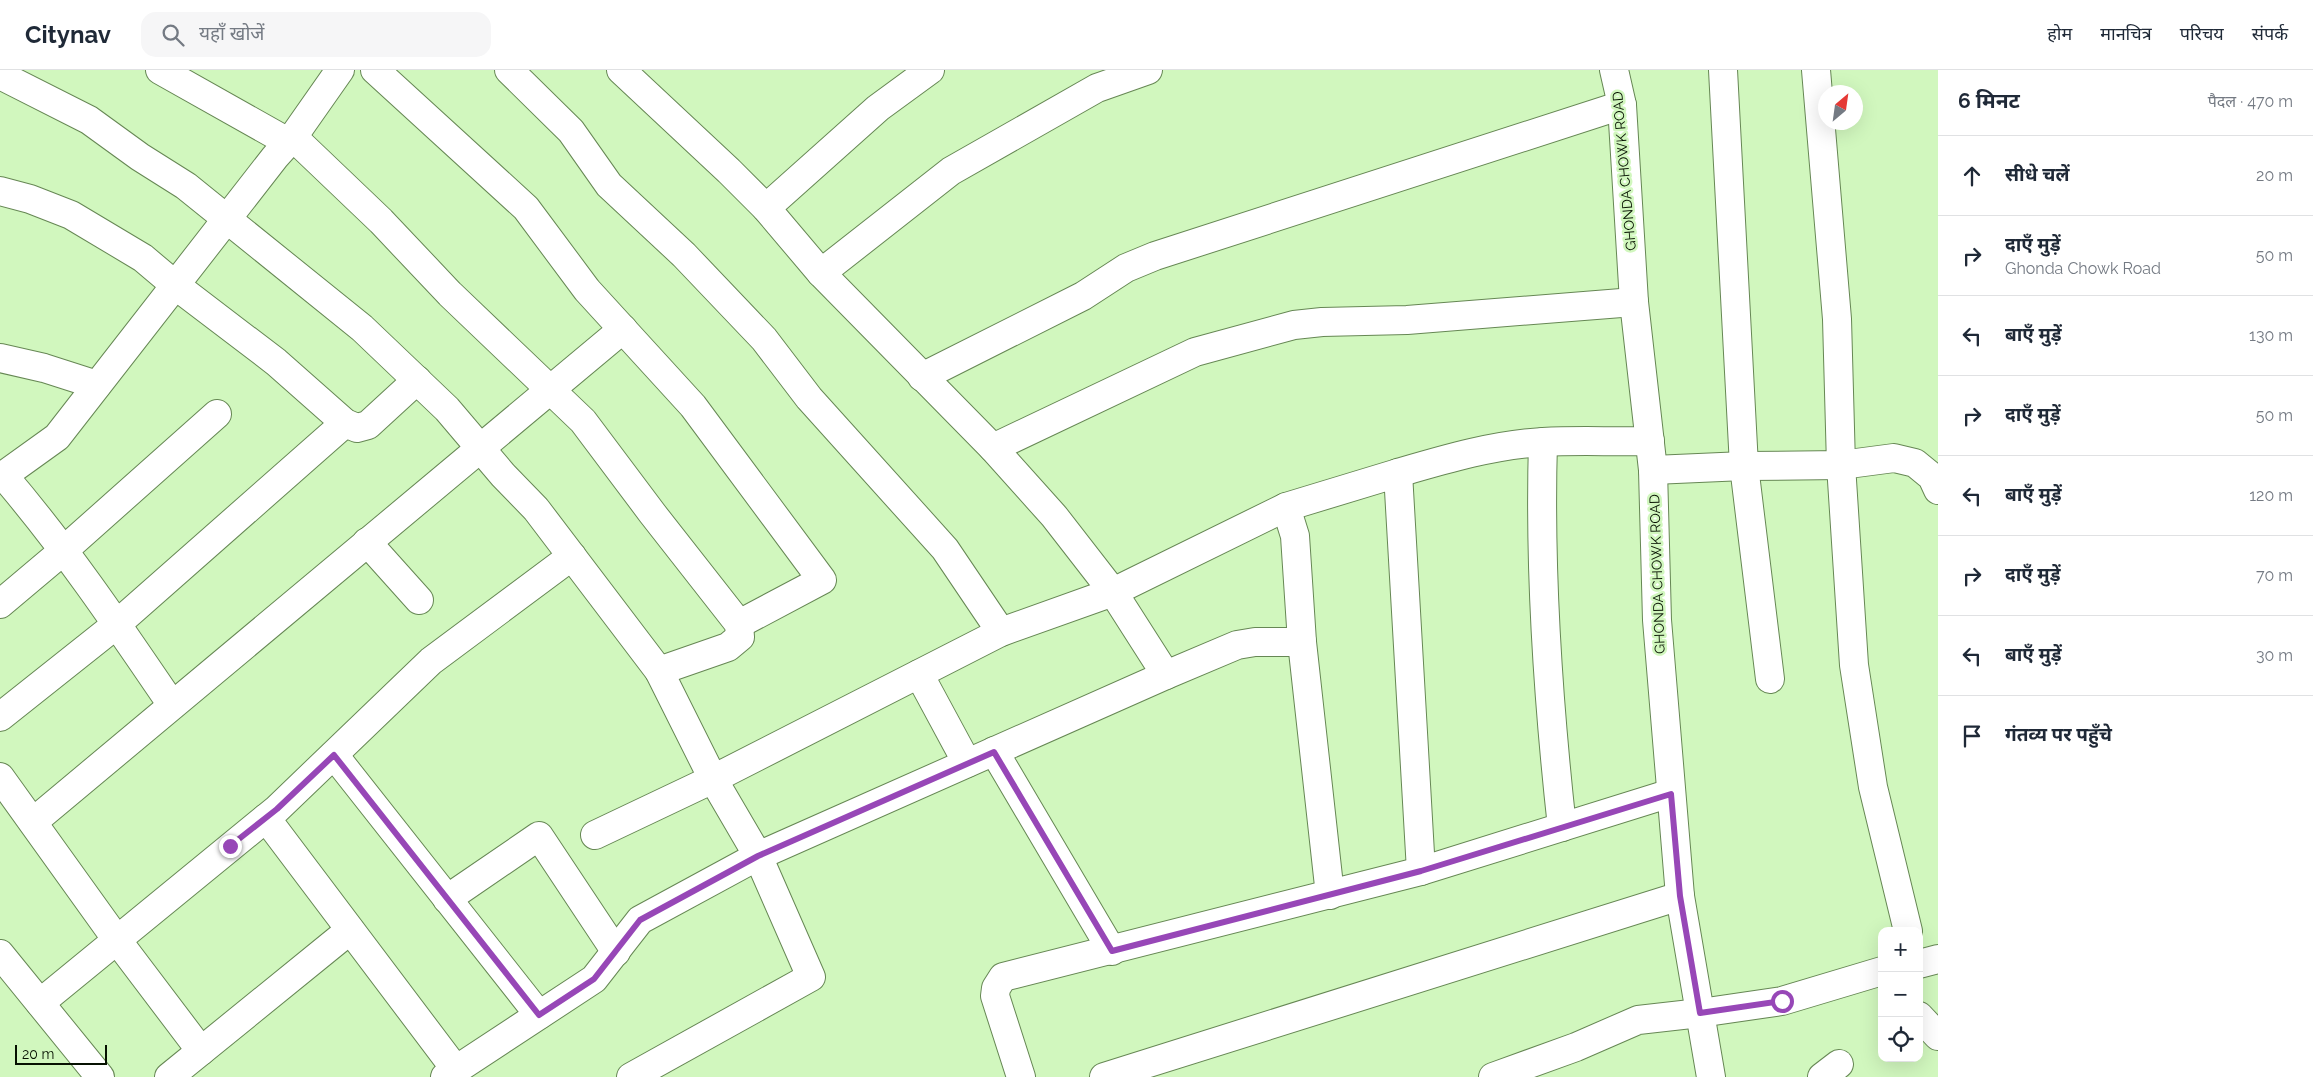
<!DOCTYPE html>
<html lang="hi">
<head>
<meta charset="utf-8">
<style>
  :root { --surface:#fff; --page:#f6f6f7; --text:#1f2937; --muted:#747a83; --line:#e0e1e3 }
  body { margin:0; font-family:Raleway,"Noto Sans Devanagari",sans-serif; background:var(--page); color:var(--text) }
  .controls { position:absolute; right:15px; bottom:15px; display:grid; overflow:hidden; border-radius:10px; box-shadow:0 5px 20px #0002 }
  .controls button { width:45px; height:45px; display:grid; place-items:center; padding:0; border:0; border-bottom:1px solid var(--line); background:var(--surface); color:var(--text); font:25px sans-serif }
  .compass { position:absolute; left:1818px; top:15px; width:45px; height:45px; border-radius:50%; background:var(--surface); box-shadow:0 5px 20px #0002; rotate:29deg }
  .scale { position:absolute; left:15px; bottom:12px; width:92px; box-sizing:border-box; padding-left:5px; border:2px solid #061101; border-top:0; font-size:14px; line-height:18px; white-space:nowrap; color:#061101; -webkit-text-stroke:4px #d1f7be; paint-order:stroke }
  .stop { position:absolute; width:15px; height:15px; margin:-11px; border:4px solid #9747b7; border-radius:50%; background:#fff }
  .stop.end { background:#9747b7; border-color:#fff; box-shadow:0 1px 5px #0008 }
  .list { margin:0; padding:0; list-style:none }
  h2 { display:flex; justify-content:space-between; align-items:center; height:65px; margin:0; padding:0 20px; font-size:21px }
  h2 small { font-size:16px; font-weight:400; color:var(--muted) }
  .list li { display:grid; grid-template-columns:32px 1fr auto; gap:15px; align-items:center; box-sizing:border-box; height:80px; padding:0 20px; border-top:1px solid var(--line) }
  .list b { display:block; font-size:19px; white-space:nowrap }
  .list p { margin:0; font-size:16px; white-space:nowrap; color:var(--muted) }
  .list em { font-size:16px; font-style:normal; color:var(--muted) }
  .icon { flex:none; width:28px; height:28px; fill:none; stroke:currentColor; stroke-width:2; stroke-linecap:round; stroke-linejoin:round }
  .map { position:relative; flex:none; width:1938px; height:1007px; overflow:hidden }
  header { display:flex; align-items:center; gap:30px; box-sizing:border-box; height:70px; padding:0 25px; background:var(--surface); border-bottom:1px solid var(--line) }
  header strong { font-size:24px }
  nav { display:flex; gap:28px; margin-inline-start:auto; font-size:18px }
  .search { width:350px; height:45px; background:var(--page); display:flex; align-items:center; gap:12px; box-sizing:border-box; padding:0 18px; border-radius:15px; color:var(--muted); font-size:19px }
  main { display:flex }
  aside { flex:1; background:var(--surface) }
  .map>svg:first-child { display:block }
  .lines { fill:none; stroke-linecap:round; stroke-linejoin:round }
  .minor-casing { stroke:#668754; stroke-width:30 }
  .minor { stroke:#fff; stroke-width:28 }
  .route { stroke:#9747b7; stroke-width:6 }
  .labels { text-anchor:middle; stroke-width:5; stroke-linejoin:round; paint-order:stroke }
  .street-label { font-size:14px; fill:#061101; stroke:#d1f7be }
</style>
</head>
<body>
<header>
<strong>Citynav</strong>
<div class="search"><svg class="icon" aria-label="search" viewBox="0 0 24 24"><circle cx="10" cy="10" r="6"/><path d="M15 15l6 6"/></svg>यहाँ खोजें</div>
<nav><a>होम</a><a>मानचित्र</a><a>परिचय</a><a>संपर्क</a></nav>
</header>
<main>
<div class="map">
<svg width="1938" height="1007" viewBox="0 0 1938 1007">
  <rect width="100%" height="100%" fill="#d1f7be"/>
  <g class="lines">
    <defs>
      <g id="minor">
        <path d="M160 0 288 72"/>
        <path d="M375 0 526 138 587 220 693 336 822 510 739 554"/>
        <path d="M509 0 571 61 609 115 684 185 764 269 809 328 945 479 1001 562"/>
        <path d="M621 0 729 101 766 138 821 203 993 378 1054 446 1113 522 1166 605"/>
        <path d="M1614 0 1622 35 1634 232 1653 400 1657 550 1680 826 1711 1007"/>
        <path d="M1723 0 1744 396 1770 609"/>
        <path d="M1816 0 1837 249 1841 395 1854 595 1873 717 1908 861"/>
        <path d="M0 5 89 50 140 87 186 116 362 258 447 339 503 405 536 439 659 601 713 709 758 786 811 907 631 1007"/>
        <path d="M293 67 381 151 450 224 583 351 652 443 739 554 740 567 728 577 659 601"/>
        <path d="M0 121 30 129 71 145 143 188 175 215 276 292 345 353 357 358 368 355 417 310"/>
        <path d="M766 138 878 38 930 0"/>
        <path d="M821 203 951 101 1097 18 1148 0"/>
        <path d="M0 288 44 298 97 315"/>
        <path d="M922 307 1083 226 1126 198 1155 186 1622 35"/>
        <path d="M1543 372C1539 501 1548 630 1562 757"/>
        <path d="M993 378 1195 282 1294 255 1322 252 1407 250 1634 232"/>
        <path d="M1653 400 1744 396 1841 395 1894 388 1915 393 1932 407 1938 420"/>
        <path d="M1398 403C1446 389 1493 375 1543 372 1578 370 1614 372 1650 371"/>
        <path d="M3 405C65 477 119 557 172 635"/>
        <path d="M0 408 57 367 275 87 293 67 340 0"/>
        <path d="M1286 437 1295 466 1302 572 1330 825"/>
        <path d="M367 472 419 530"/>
        <path d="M0 534 63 481 217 344"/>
        <path d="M919 604 967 693"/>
        <path d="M0 647 117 554 345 353"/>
        <path d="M994 681 1112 881"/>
        <path d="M334 685 539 945"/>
        <path d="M0 707 117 870 201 981"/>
        <path d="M266 748 456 1000"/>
        <path d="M33 752 623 259"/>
        <path d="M595 765 713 709 1001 562 1113 522 1286 437 1398 403 1421 801"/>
        <path d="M447 829 539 766 616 882"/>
        <path d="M0 884 100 1007"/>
        <path d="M1919 894 1938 889"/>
        <path d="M40 933 277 739 431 591 572 486"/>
        <path d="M1919 946 1938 966"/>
        <path d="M169 1007 350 860"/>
        <path d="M445 1007 594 909 640 850 758 786 1166 605 1237 575 1255 572H1302"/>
        <path d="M1021 1007 995 926 996 918 1003 907 1421 801 1671 723"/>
        <path d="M1104 1007 1680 826"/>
        <path d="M1493 1007 1576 977 1638 950 1700 943 1782 931 1882 901"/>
        <path d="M1822 1007 1839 994"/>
      </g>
    </defs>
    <use href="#minor" class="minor-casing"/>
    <use href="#minor" class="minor"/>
  </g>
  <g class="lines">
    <path class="route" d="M230 776 277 739 334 685 539 945 594 909 640 850 758 786 994 682 1112 881 1421 801 1671 724 1680 826 1700 943 1782 931"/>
  </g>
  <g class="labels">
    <g class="street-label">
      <text transform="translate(1624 101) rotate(-95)" y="5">GHONDA CHOWK ROAD</text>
      <text transform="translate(1657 504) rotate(-92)" y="5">GHONDA CHOWK ROAD</text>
    </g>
  </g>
</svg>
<div class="controls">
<button>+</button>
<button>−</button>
<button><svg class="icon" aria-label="locate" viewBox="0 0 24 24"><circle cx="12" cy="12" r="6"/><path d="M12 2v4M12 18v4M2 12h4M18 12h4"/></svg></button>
</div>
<svg class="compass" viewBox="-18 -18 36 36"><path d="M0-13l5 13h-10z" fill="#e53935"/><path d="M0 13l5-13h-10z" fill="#747a83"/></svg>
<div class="scale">20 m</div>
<div class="stop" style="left:1782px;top:931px"></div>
<div class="stop end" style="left:230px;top:776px"></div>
</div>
<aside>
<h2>6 मिनट<small>पैदल · 470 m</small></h2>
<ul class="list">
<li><svg class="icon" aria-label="ahead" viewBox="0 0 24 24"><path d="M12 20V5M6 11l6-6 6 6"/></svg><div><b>सीधे चलें</b></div><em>20 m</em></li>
<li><svg class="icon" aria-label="right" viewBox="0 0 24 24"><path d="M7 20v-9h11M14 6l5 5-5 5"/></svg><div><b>दाएँ मुड़ें</b><p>Ghonda Chowk Road</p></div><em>50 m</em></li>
<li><svg class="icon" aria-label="left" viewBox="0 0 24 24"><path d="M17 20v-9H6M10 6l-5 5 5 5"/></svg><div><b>बाएँ मुड़ें</b></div><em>130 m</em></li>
<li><svg class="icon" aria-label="right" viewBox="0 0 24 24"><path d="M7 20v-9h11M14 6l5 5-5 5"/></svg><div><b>दाएँ मुड़ें</b></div><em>50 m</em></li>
<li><svg class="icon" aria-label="left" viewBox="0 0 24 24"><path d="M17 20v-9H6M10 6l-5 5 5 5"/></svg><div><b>बाएँ मुड़ें</b></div><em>120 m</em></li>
<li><svg class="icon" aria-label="right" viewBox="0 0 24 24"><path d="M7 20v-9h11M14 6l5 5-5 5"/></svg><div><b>दाएँ मुड़ें</b></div><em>70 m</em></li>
<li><svg class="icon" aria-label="left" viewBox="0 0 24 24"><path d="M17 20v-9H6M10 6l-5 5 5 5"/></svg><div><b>बाएँ मुड़ें</b></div><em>30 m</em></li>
<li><svg class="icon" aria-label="arrive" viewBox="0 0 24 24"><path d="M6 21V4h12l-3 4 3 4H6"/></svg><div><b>गंतव्य पर पहुँचे</b></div></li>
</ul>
</aside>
</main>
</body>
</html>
